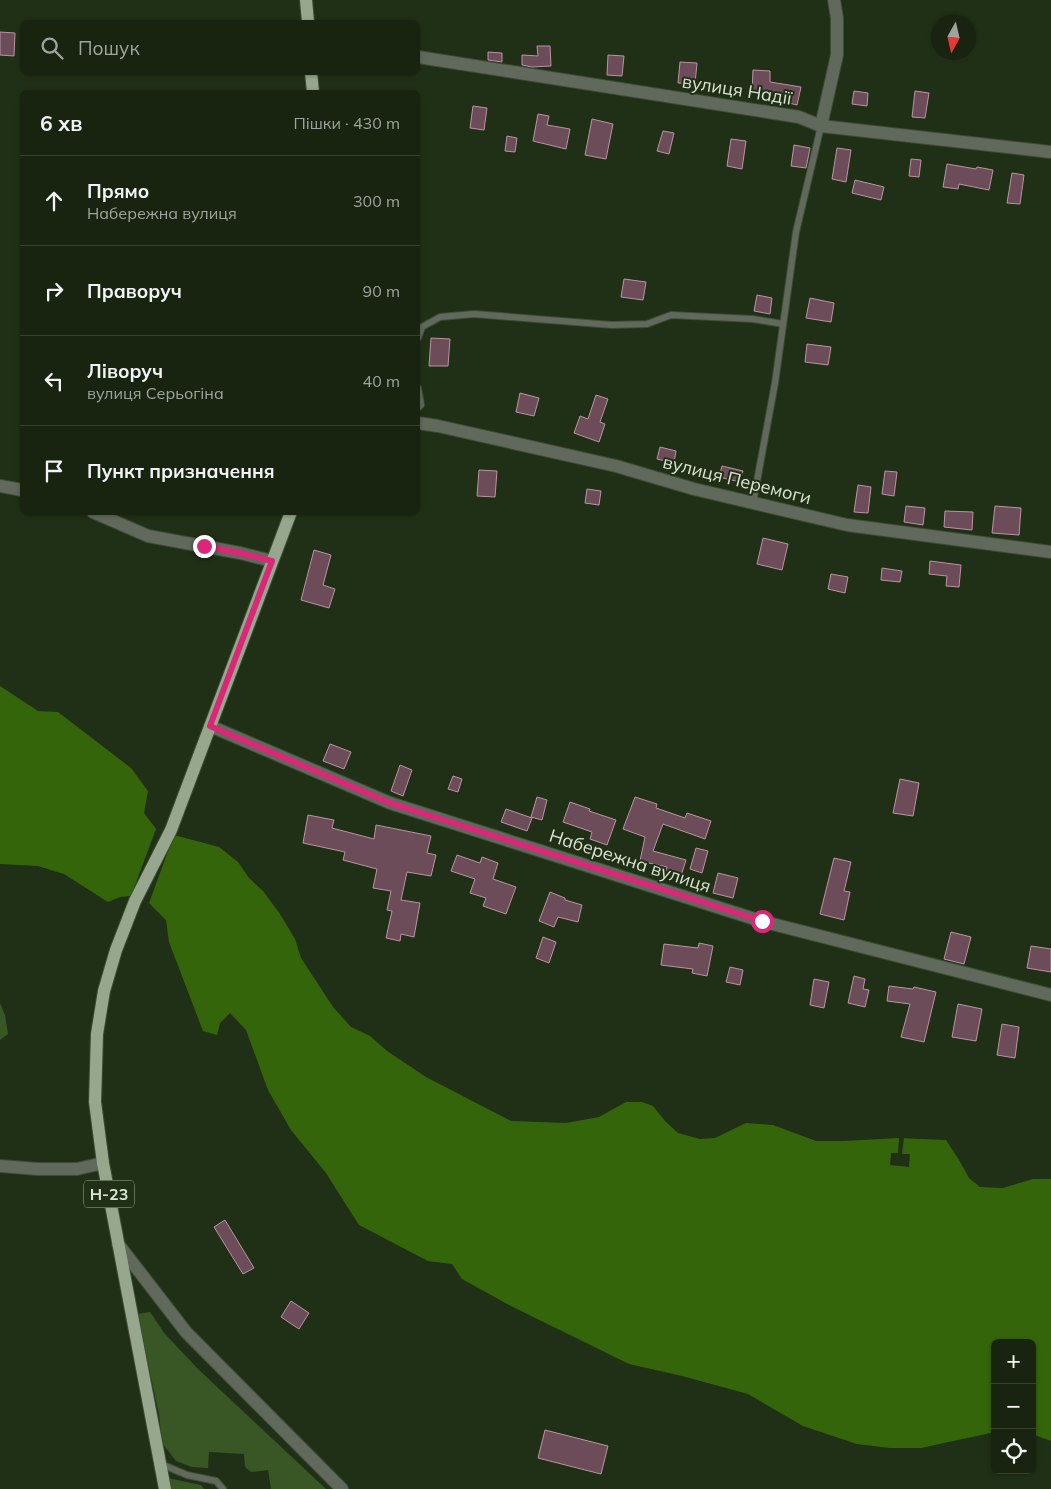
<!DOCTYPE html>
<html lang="uk">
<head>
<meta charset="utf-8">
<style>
  :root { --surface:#182410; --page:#212c19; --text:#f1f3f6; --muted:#9fa49f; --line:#364130 }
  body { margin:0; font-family:Mulish,sans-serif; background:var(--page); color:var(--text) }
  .controls { position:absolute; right:15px; bottom:15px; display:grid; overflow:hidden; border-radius:8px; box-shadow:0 1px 4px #0004 }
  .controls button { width:45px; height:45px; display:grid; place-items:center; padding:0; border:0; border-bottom:1px solid var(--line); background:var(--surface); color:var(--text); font:25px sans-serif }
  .compass { position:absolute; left:931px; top:15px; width:45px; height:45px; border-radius:50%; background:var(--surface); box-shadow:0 1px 4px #0004; rotate:188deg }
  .stop { position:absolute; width:15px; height:15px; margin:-11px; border:4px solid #db2777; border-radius:50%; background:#fff }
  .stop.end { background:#db2777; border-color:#fff; box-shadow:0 1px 5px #0008 }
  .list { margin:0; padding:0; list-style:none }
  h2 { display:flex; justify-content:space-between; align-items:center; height:65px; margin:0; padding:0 20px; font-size:21px }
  h2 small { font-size:16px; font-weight:400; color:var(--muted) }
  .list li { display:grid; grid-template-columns:32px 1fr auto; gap:15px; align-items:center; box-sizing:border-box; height:90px; padding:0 20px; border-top:1px solid var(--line) }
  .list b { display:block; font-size:19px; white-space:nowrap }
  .list p { margin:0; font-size:16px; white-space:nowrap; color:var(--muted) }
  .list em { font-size:16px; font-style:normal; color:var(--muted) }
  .icon { flex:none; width:28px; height:28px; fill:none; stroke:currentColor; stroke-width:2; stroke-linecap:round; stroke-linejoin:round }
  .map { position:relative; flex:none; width:1051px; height:1489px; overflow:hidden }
  .search { position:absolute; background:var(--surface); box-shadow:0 1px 4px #0004; left:20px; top:20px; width:400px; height:55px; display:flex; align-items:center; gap:12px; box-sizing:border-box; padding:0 18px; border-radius:8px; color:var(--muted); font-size:19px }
  .panel { position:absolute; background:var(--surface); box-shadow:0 1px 4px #0004; left:20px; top:90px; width:400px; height:425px; border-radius:8px }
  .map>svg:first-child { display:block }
  .green { fill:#385725 }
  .water { fill:#35650b }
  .pier { fill:#203016 }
  .building { fill:#6d4c5a; stroke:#ba94a3 }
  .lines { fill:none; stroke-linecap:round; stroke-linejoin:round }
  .lane-casing { stroke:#3d4d34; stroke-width:8 }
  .street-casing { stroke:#3d4d34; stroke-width:14 }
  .primary-casing { stroke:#3d4d34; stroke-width:14 }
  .lane { stroke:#61695c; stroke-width:6 }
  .street { stroke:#61695c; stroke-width:12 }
  .primary { stroke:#96a78d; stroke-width:12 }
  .route { stroke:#db2777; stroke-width:6 }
  .labels { text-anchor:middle; stroke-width:4; stroke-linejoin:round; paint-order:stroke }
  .shield { fill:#203016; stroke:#a1ad9a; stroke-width:1 }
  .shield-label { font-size:16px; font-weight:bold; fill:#d8e3d2 }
  .street-label { font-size:18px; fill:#d8e3d2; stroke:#203016 }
</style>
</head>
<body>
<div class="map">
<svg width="1051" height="1489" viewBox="0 0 1051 1489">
  <rect width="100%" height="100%" fill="#203016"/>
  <g class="green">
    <path d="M0 1003 5 1015 8 1034 0 1040Z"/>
    <path d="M150 1312 165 1334 198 1369 326 1489H271L268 1470 251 1472 245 1467 244 1454 209 1452 208 1468 192 1467 176 1461 162 1443 159 1414 137 1314Z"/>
    <path d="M168 1478 201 1485 204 1489H168Z"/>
  </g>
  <path class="water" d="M0 686 38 711 58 712 131 768 148 791 144 813 156 829 174 835 219 847 238 862 249 878 263 891 280 914 295 939 301 958 333 1007 351 1027 370 1036 387 1051 426 1077 511 1121 566 1123 599 1117 626 1102H642L653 1106 665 1121 678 1133 700 1139 715 1138 746 1123 773 1125 816 1141H843L899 1138 946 1140 959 1160 969 1178 980 1187 1003 1188 1033 1179H1051V1441L1032 1434V1343H995V1432L921 1448H890L857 1444 803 1426 748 1394 682 1376 629 1364 511 1306 462 1279 452 1264 428 1261 359 1225 326 1173 291 1130 268 1090 246 1030 230 1013 220 1023 217 1035 203 1031 169 942 166 920 149 903 131 896 120 897 108 902 64 874 38 866 0 864Z"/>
  <g class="pier">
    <path d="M156 829 174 835 149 903 131 896Z"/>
    <path d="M899 1138H904L902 1154H910L909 1167 890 1165 891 1153H898Z"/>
  </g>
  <g class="building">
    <path d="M0 32 15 33 14 56 0 55Z"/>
    <path d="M537 46H550L551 66 532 67 522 65V55L538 56Z"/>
    <path d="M488 52 502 53V62L488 60Z"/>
    <path d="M608 55 624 56 622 76 607 75Z"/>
    <path d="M680 62 697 63 695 84 678 83Z"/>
    <path d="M753 70 770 71V82L801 87 797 105 785 102 786 93H752Z"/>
    <path d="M854 91 868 93 867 106 852 104Z"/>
    <path d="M915 91 929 93 925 118 912 117Z"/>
    <path d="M473 106 487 108 484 130 470 128Z"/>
    <path d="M538 114 549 116 547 125 570 129 566 149 533 141Z"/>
    <path d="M592 119 613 124 606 159 585 155Z"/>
    <path d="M663 131 674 133 669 154 657 151Z"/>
    <path d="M507 136 517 138 515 152 505 151Z"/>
    <path d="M731 139 746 141 742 169 727 166Z"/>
    <path d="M794 145 810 148 806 168 791 166Z"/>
    <path d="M837 148 851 150 846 182 832 179Z"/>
    <path d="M911 159 921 160 919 177 909 176Z"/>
    <path d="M947 164 976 169 977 167 993 170 989 190 959 184 958 189 943 187Z"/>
    <path d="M1012 173 1024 175 1020 204 1007 203Z"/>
    <path d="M855 180 884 187 881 200 852 193Z"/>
    <path d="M624 279 646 282 643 300 621 297Z"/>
    <path d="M757 295 772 298 770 314 754 311Z"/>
    <path d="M810 298 834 303 831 322 806 318Z"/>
    <path d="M431 338 450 339 448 366H429Z"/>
    <path d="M807 344 831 347 828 365 805 362Z"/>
    <path d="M520 393 539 398 534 416 516 412Z"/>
    <path d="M596 395 608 399 600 422 605 424 599 442 574 433 580 416 588 419Z"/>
    <path d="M660 447 676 451 674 463 657 459Z"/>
    <path d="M722 466 743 471 740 482 719 477Z"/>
    <path d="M479 470 497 471 495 497 477 496Z"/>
    <path d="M885 471 897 472 894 496 882 494Z"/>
    <path d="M858 485 871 487 868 513 854 512Z"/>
    <path d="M587 489 601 491 599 505 585 503Z"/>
    <path d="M906 506 925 508 923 525 904 522Z"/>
    <path d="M995 506 1021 508 1019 535 992 533Z"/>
    <path d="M945 511 973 512 972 530 944 527Z"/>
    <path d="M763 538 788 544 782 570 757 564Z"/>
    <path d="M314 550 331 555 323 585 335 589 329 608 301 600Z"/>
    <path d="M930 561 961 565 959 587 946 586 947 576 929 574Z"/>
    <path d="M882 568 902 571 900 582 881 580Z"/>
    <path d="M831 574 848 577 845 593 828 589Z"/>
    <path d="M330 744 351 752 344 769 323 761Z"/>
    <path d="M400 765 412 770 403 796 391 791Z"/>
    <path d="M453 776 462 779 458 792 448 789Z"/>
    <path d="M900 779 919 783 913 816 893 813Z"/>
    <path d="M537 797 547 800 542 820 531 817Z"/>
    <path d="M635 797 657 804 656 808 685 818 687 813 711 821 705 839 663 824 653 851 686 860 681 876 665 872 667 867 640 861 645 837 623 829Z"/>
    <path d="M570 802 590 809 589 811 616 820 607 845 590 839 592 832 563 822Z"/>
    <path d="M506 809 532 818 527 831 501 822Z"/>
    <path d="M308 815 334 820 332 828 374 839 376 825 431 836 427 853 436 855 431 876 407 872 401 900 420 903 414 937 401 934 400 941 386 938 392 911 387 910 391 891 373 888 377 869 343 860 345 852 303 843Z"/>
    <path d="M696 848 708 851 702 873 690 869Z"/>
    <path d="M457 855 480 863 482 857 498 863 493 879 516 887 506 914 483 906 486 898 470 893 475 879 451 871Z"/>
    <path d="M834 858 851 862 844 891 850 892 844 920 820 914Z"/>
    <path d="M718 873 738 878 733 898 713 893Z"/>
    <path d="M550 892 565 898V900L582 905 578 922 558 917 554 927 539 921Z"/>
    <path d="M951 932 971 937 964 964 944 959Z"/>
    <path d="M543 937 556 942 549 963 536 958Z"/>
    <path d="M699 943 713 946 707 976 692 973 693 969 661 965 664 944 698 948Z"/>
    <path d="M1031 946 1051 949V972L1027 968Z"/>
    <path d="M730 967 743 970 740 985 726 982Z"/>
    <path d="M854 976 865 979 863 989 869 990 865 1007 848 1003Z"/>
    <path d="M814 979 829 982 824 1008 810 1005Z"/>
    <path d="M889 986 913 989 914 987 936 992 924 1042 901 1037 910 1004 887 1001Z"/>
    <path d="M958 1004 982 1009 976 1041 952 1037Z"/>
    <path d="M1002 1024 1019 1027 1015 1058 997 1055Z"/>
    <path d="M225 1220 254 1268 243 1274 214 1227Z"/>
    <path d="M291 1301 309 1313 299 1329 281 1317Z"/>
    <path d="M545 1430 608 1446 601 1474 538 1458Z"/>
  </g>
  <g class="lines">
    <defs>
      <g id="lane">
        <path d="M418 338 422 327 440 317 474 314 612 325 647 324 671 315 753 319 783 324"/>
        <path d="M418 388 421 405 418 408"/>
        <path d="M753 503 775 383 796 232 821 126"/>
        <path d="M161 1464 187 1475 216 1481 223 1489"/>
      </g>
      <g id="street">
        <path d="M418 57 799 117 821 126 1051 152"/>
        <path d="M821 126 837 55V18L834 0"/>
        <path d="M418 423 438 426 616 466 694 489 847 525 1051 552"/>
        <path d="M0 486 22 490"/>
        <path d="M93 512 148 536 240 553 272 561"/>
        <path d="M210 726 390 803 761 921 1051 995"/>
        <path d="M0 1166 38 1169H77L103 1163"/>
        <path d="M118 1244 186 1332 342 1489"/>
      </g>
      <g id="primary">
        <path d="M306 0 308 22"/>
        <path d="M311 72 313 92"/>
        <path d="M165 1489 103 1163 95 1102 97 1034 104 991 116 950 135 901 171 830 291 512"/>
      </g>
    </defs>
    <use href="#lane" class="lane-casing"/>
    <use href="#street" class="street-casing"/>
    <use href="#primary" class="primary-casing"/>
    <use href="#lane" class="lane"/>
    <use href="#street" class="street"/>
    <use href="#primary" class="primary"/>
  </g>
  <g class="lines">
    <path class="route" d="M204 546 240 553 272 561 210 726 390 803 762 921"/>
  </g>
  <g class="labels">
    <rect class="shield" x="84" y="1180.5" width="50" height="27" rx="4"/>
    <g class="shield-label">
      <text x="109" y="1200">Н-23</text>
    </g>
    <g class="street-label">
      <text transform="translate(737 90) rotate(9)" y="6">вулиця Надії</text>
      <text transform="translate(737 480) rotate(14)" y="6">вулиця Перемоги</text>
      <text transform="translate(630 861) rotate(18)" y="6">Набережна вулиця</text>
    </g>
  </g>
</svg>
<div class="controls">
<button>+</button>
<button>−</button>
<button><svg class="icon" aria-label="locate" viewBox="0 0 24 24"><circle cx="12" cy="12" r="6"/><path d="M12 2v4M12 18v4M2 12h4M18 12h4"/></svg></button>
</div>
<svg class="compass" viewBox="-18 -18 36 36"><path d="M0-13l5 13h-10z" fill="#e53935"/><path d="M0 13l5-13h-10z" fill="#9fa49f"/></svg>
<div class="stop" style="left:762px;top:921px"></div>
<div class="stop end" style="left:204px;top:546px"></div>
<div class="search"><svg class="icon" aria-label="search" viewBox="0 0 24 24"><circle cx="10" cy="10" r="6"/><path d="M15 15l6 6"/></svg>Пошук</div>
<section class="panel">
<h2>6 хв<small>Пішки · 430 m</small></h2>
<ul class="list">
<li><svg class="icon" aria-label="ahead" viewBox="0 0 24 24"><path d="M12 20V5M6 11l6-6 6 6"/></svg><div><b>Прямо</b><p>Набережна вулиця</p></div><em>300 m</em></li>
<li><svg class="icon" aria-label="right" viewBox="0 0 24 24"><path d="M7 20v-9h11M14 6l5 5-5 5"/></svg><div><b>Праворуч</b></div><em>90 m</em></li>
<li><svg class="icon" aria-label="left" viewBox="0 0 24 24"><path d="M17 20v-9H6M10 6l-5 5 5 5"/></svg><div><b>Ліворуч</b><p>вулиця Серьогіна</p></div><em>40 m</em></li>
<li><svg class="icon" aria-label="arrive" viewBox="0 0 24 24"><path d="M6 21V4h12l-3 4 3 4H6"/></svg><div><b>Пункт призначення</b></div></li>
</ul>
</section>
</div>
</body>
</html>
